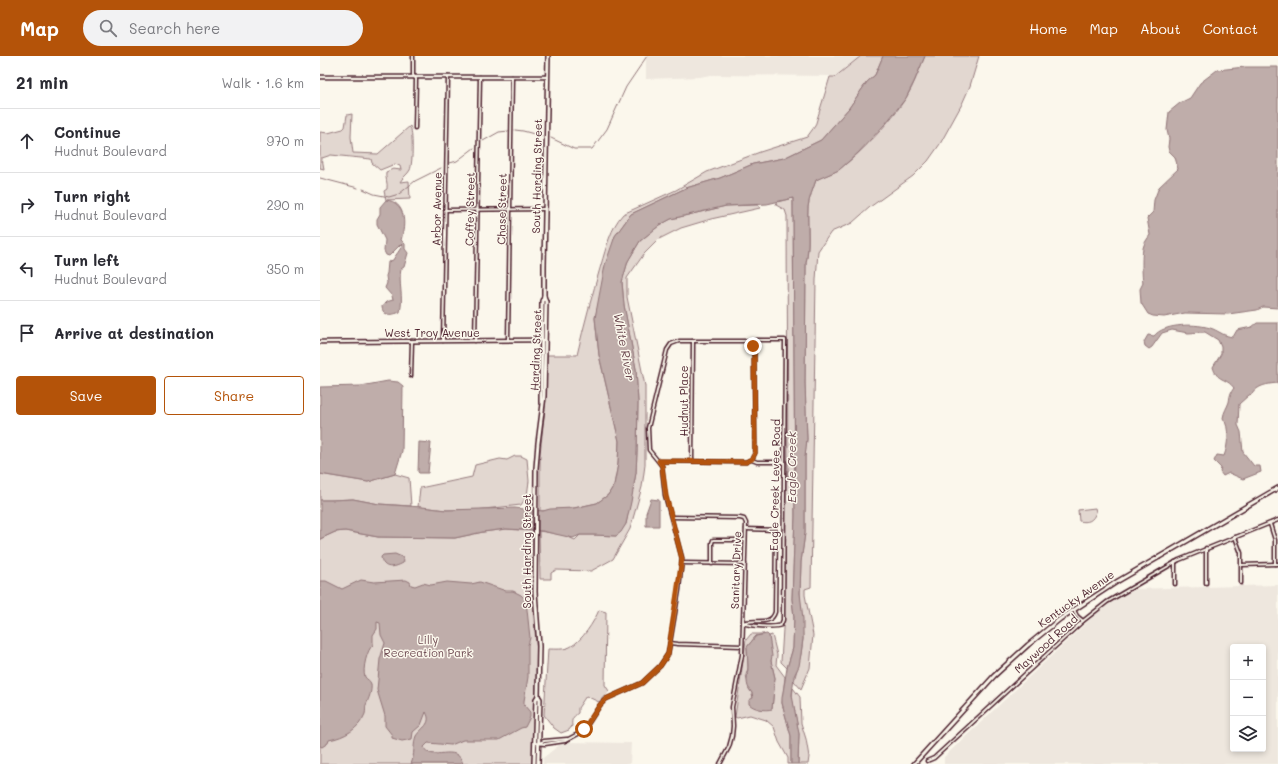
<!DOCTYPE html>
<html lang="en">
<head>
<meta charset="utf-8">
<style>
  :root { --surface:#fff; --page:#f2f2f3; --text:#2b2b33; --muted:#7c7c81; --line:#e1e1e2; --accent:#b45309 }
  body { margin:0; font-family:Mali,sans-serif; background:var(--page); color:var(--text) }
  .controls { position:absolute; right:12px; bottom:12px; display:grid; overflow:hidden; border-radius:4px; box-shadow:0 2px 6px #0003 }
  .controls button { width:36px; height:36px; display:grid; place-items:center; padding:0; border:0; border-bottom:1px solid var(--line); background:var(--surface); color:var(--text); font:20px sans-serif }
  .stop { position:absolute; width:12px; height:12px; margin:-9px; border:3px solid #b45309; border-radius:50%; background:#fff }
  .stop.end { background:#b45309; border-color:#fff; box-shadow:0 1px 4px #0008 }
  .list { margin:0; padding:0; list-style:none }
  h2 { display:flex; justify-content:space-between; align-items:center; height:52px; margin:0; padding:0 16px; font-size:17px }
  h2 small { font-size:13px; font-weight:400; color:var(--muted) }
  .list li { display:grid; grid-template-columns:26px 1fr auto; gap:12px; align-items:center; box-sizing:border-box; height:64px; padding:0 16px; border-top:1px solid var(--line) }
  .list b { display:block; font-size:15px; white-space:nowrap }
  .list p { margin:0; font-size:13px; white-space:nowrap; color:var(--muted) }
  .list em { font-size:13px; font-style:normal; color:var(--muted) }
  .actions { display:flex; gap:8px; padding:12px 16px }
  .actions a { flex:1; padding:9px 0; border:1px solid var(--accent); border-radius:4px; text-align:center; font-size:14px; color:var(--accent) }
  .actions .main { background:var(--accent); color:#fff }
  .icon { flex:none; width:22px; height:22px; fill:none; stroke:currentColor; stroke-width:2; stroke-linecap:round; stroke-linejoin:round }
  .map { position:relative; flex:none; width:958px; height:708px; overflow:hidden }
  header { display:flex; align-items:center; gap:24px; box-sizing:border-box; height:56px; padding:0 20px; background:var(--accent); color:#fff }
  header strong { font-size:19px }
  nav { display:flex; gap:22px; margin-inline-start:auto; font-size:14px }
  .search { width:280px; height:36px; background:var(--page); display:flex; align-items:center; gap:10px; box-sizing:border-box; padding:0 14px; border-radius:22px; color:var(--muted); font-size:15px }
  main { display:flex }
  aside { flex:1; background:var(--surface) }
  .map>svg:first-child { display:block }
  .built { fill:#eee7de; fill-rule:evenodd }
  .green { fill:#e2d7d0; stroke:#967b7e }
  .water { fill:#bfadaa; stroke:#907477 }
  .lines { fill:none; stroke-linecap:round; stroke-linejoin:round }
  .stream { stroke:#907477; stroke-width:1 }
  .minor-casing { stroke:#4a1f2b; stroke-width:5 }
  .tertiary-casing { stroke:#4a1f2b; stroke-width:5.5 }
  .secondary-casing { stroke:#4a1f2b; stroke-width:5.5 }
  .primary-casing { stroke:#4a1f2b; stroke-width:6 }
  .minor { stroke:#fbf7ec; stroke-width:2 }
  .tertiary { stroke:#fbf7ec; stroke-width:2.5 }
  .secondary { stroke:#fbf7ec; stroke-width:2.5 }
  .primary { stroke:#fbf7ec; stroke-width:3 }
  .route { stroke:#b45309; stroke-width:5 }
  .labels { text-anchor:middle; stroke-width:3; stroke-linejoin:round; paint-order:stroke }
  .street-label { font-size:11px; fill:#4a1f2b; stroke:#fbf7ec }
  .park-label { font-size:11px; fill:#704d54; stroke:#fbf7ec }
  .water-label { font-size:12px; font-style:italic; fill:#6d4a51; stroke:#fbf7ec }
</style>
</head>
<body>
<header>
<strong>Map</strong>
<div class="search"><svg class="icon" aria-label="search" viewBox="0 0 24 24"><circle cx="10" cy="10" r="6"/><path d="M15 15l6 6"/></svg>Search here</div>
<nav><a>Home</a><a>Map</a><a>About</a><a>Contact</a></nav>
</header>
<main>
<aside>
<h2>21 min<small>Walk · 1.6 km</small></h2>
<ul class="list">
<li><svg class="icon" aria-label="ahead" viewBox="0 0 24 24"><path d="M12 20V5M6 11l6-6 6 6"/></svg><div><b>Continue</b><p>Hudnut Boulevard</p></div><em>970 m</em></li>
<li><svg class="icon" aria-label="right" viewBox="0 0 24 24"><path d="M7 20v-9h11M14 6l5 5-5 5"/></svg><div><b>Turn right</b><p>Hudnut Boulevard</p></div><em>290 m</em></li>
<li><svg class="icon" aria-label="left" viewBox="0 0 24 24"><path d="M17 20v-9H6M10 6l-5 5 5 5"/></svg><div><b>Turn left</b><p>Hudnut Boulevard</p></div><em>350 m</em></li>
<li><svg class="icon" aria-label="arrive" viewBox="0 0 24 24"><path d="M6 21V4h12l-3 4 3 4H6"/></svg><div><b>Arrive at destination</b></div></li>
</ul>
<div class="actions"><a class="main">Save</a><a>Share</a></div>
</aside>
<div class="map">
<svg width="958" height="708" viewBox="0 0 958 708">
  <rect width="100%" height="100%" fill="#fbf7ec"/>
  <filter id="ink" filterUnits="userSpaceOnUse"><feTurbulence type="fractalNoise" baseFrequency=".025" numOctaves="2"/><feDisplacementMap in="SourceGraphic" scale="8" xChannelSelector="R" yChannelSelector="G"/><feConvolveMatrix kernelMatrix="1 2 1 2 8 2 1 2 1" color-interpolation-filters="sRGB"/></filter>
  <g filter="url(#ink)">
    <g class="built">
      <path d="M326 0H541L516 20 390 19 380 21 326 23Z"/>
      <path d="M958 529V708H624V701L781 553 813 533ZM913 591H943V693H913Z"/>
      <path d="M243 686 311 687 310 708H223V702Z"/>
    </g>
    <g class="green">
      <path d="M541 0H563L555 19 547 26 529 52 501 84 464 102 433 108 400 122 366 132 311 158 295 180 275 262 279 299 299 385 298 408 294 429 288 439 277 447 254 452 220 455V398L226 342 227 299H257C264 269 272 239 281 209 286 192 291 171 303 158L356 134 387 116 440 96 487 81 495 70 510 21H515Z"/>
      <path d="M605 0H659L650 30 642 48 620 88 608 105 593 120 550 151 532 167 511 176 498 195 496 224 491 531 485 533V539L493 579 490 612 481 633 474 625 481 598 483 583 480 537 481 506 485 477V401L487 383 485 327 486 207C490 188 487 170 488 151 489 142 493 133 496 124 503 119 514 118 521 112 543 95 570 66 586 42 594 29 599 14 605 0Z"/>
      <path d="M32 58 31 81 33 97 58 98 90 70C93 76 93 107 90 114 88 118 82 122 80 126L89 125 90 143 66 144 64 135 67 133C68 127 65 122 66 116L73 113 81 114 80 110 75 108 60 114 52 107 51 103 11 99 2 102 4 113 0 112V76L8 77 23 73 25 71 27 59Z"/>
      <path d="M473 142 475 460 472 543 474 561 473 592 467 612 461 606C467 521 466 437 466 352L468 425 467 160 465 154 456 149 457 146Z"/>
      <path d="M438 149 440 152 391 163 361 172 339 183 324 198 307 222V241L325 330V409L322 431 310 473 293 503 271 515 236 514 231 517V523H220L219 475 244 479 255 484 260 479H274L296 480 306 468 316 417 317 396 318 346 316 313 304 249 302 226 308 205 320 185 340 169 351 163 406 150Z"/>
      <path d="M195 400H201L207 403 209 425 207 440 201 449 155 454H126L98 451 100 432 152 421 155 409 180 403 187 404Z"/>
      <path d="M0 418 48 426 75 418 89 422 91 450 59 448 33 443 11 444H0Z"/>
      <path d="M775 452 776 456C773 465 768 467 759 465L758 454Z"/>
      <path d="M186 473 213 475V552L217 597 213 708H0V483L15 476 25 475 58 481 135 482 163 476Z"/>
      <path d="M279 554 286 556 285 629 289 635 279 646 266 640 258 652V657C253 661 251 663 252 670L249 674 241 677 234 672 224 659 228 593C235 593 244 594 250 591 262 585 274 566 279 554Z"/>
      <path d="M431 578H444L436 580 427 591 428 612 426 619 429 633 432 637 433 642 452 653 455 622 451 605 449 580 452 579 457 599 456 609 465 621 462 647 471 680V708H468V702L459 686 454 671 446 664 430 659 417 662 415 661 426 584Z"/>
      <path d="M473 632 480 641 481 667 486 683 489 701 488 708H478L479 678 472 642Z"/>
    </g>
    <g class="water">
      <path d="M563 0H605L594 26 586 42 566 67 538 97 519 114 496 124C493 133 489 142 488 151 487 170 490 188 486 207L485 327 487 383 485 401V477L481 506 480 537 483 563V583L481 598 479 610 474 620 472 639 479 678 478 708H471V680L462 647V642L467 612 473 592 474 561 472 543 475 460 473 142 447 148 406 150 351 163 340 169 320 185 308 205 302 226 304 249 316 313 318 346 317 396 316 417 311 446 306 468 301 476 296 480 274 479H260L253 482 222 475 186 473 163 476 135 482 58 481 25 475 15 476 0 483V444H11L33 443 59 448 102 451 126 454 195 452 223 455 230 453 254 452 277 447 288 439 294 429 298 408 299 385 279 299 275 262 285 209 295 180 311 158 366 132 400 122 433 108 464 102 501 84 529 52 547 26 555 19Z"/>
      <path d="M925 11H958V252L943 251 937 254 908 258 865 257 844 261 833 260 828 258 821 247 820 233 823 227C822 222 821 195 824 189 825 186 828 182 830 179L827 162 833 156 834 144 839 131 858 113 855 101 849 95 848 91 849 83 847 74 849 56 860 47 870 42 880 27 897 14Z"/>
      <path d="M66 144C86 146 86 168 81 184L85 188V193L88 197 84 211 81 213C78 227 84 241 80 256 73 259 62 261 62 250L66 246 73 244 72 240 65 232 67 227 66 220 67 217 68 206 73 204C76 198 80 195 82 189L81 188 69 200 66 199 64 195 65 184 57 168V163L60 158V151Z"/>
      <path d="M937 267H958V327C947 328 938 329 932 338L929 339 919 348 918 369 921 376 923 396 934 410H940L941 416 923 423 909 417 903 420 900 416 901 412 894 405 897 399 904 400C908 390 910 371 903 362 904 355 907 352 909 346 910 340 910 337 914 332 906 321 897 326 893 311L901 298V291L898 284 885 276 868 277 852 274 842 277 832 291 829 293 825 290 824 286 828 279 834 280C844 267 878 267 893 273 900 276 904 280 913 281L917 274 932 271Z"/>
      <path d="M68 325 78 326 83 330 82 395 75 418 48 426 0 418V331L41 330Z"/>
      <path d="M99 386 111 387 108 417H99L98 416Z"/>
      <path d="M331 443 339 444V470H326V457Z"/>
      <path d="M75 498 82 501 84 505 83 507C74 512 63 514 61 501L63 499Z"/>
      <path d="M41 524 54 526 86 524 90 526 91 529 95 530 103 527 111 529 127 526 151 528 160 526 186 535H193L201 539 206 544 210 582 208 589V621L204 645V649L210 656V661L205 671 201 672 179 684H143L131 689 108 687 104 691C110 708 137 685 143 708H91C95 700 93 687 96 680 101 672 113 668 106 656L101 669 93 676 92 683 82 685 72 682V679L65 670V660L57 634 60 603 65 587 61 579 60 567 57 566V573L53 579V589C47 593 42 614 45 621 47 624 50 624 51 628 52 635 49 642 46 649 45 652 46 654 45 658 39 673 25 681 9 684L8 687 2 691 0 690V525H6L22 533Z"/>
      <path d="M447 578 449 580 452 600 451 605 455 622 452 653C445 655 434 653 429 648V644L433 642 432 637C424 628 428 621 428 610 428 604 427 597 427 591L436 580Z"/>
    </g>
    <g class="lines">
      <g class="stream">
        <path d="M195 74 203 75 222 80"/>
        <path d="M231 82 254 93H272L287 73 306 31 327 0"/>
        <path d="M163 85 179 76 189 75"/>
        <path d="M130 107 137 105 154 92"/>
        <path d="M0 122 38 132"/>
        <path d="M43 133 54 138 69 141 79 138 95 125 121 112"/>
      </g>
      <defs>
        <g id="minor">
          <path d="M93 0V19L96 23 95 72"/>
          <path d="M125 154 225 153"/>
          <path d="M188 284 192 21"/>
          <path d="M123 285 128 21"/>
          <path d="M155 285 160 21"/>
          <path d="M91 320 92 285"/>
          <path d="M432 404 437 406H464"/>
          <path d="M372 405 373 285"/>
          <path d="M352 461 420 462 424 463 426 467 422 599 412 651 413 670 412 680 409 691 400 708"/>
          <path d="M950 468 955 484V508"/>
          <path d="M915 481 921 497V527"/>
          <path d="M886 492V527"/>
          <path d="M855 506V528"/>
          <path d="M362 507 425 508"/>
          <path d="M392 508V487L393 484H425"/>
          <path d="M921 509 958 508"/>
          <path d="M754 554 757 560 763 565"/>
          <path d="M423 567C430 570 454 572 461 569L463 564 465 284H436L431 287"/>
          <path d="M423 567C433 562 451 571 455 556L456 474 426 473"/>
          <path d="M350 587 358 588 422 590"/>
          <path d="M215 687 225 688 245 685 258 678 266 671 280 649 286 643 322 627 340 610 348 598 359 534 362 502 345 439 342 410 329 394 328 372 347 294 351 288 359 285H426L432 288 434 294 435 397 432 403 426 406 339 405"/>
          <path d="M219 687 224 685 247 683"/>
          <path d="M607 705 614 702 763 565 787 546 859 504 958 464"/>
        </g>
        <path id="tertiary" d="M0 21H227"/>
        <path id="secondary" d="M0 286 223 284"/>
        <g id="primary">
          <path d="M221 346 222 245 224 240"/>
          <path d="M214 708 216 643 218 640"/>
          <path d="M218 708 220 643 218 640 219 590 215 536 216 412 218 387 224 340 226 245 224 240V210L228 0"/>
          <path d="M594 708 674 620 708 589 740 563 798 525 958 432"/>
        </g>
      </defs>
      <use href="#minor" class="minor-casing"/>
      <use href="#tertiary" class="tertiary-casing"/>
      <use href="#secondary" class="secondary-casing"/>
      <use href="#primary" class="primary-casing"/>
      <use href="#minor" class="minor"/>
      <use href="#tertiary" class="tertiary"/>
      <use href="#secondary" class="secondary"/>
      <use href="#primary" class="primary"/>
    </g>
  </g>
  <g class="lines" filter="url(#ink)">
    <path class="route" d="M264 673 280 649 286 643 322 627 340 610 348 598 362 503 346 440 342 410 339 405 426 406 432 403 435 397 434 293 433 290"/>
  </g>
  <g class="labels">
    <g class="street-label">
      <text transform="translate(217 120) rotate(-89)" y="4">South Harding Street</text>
      <text transform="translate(117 153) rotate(-89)" y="4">Arbor Avenue</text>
      <text transform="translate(150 153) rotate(-89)" y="4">Coffey Street</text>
      <text transform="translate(182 153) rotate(-89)" y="4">Chase Street</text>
      <text x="112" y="281">West Troy Avenue</text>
      <text transform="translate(216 294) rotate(-88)" y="4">Harding Street</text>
      <text transform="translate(364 345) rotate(-90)" y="4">Hudnut Place</text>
      <text transform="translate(455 429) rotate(-89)" y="4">Eagle Creek Levee Road</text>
      <text transform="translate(207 495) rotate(-90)" y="4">South Harding Street</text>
      <text transform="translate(416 514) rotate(-88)" y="4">Sanitary Drive</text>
      <text transform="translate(756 543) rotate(-35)" y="4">Kentucky Avenue</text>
      <text transform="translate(726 588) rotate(-42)" y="4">Maywood Road</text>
    </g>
    <g class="park-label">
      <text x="108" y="588">Lilly<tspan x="108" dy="13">Recreation Park</tspan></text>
    </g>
    <g class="water-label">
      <text transform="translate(304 291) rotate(79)" y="4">White River</text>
      <text transform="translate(472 411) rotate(-90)" y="4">Eagle Creek</text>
    </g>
  </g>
</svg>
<div class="controls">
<button>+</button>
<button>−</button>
<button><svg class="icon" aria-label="layers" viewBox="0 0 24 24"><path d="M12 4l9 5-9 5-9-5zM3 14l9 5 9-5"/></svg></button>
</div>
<div class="stop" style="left:264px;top:673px"></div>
<div class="stop end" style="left:433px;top:290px"></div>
</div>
</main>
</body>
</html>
